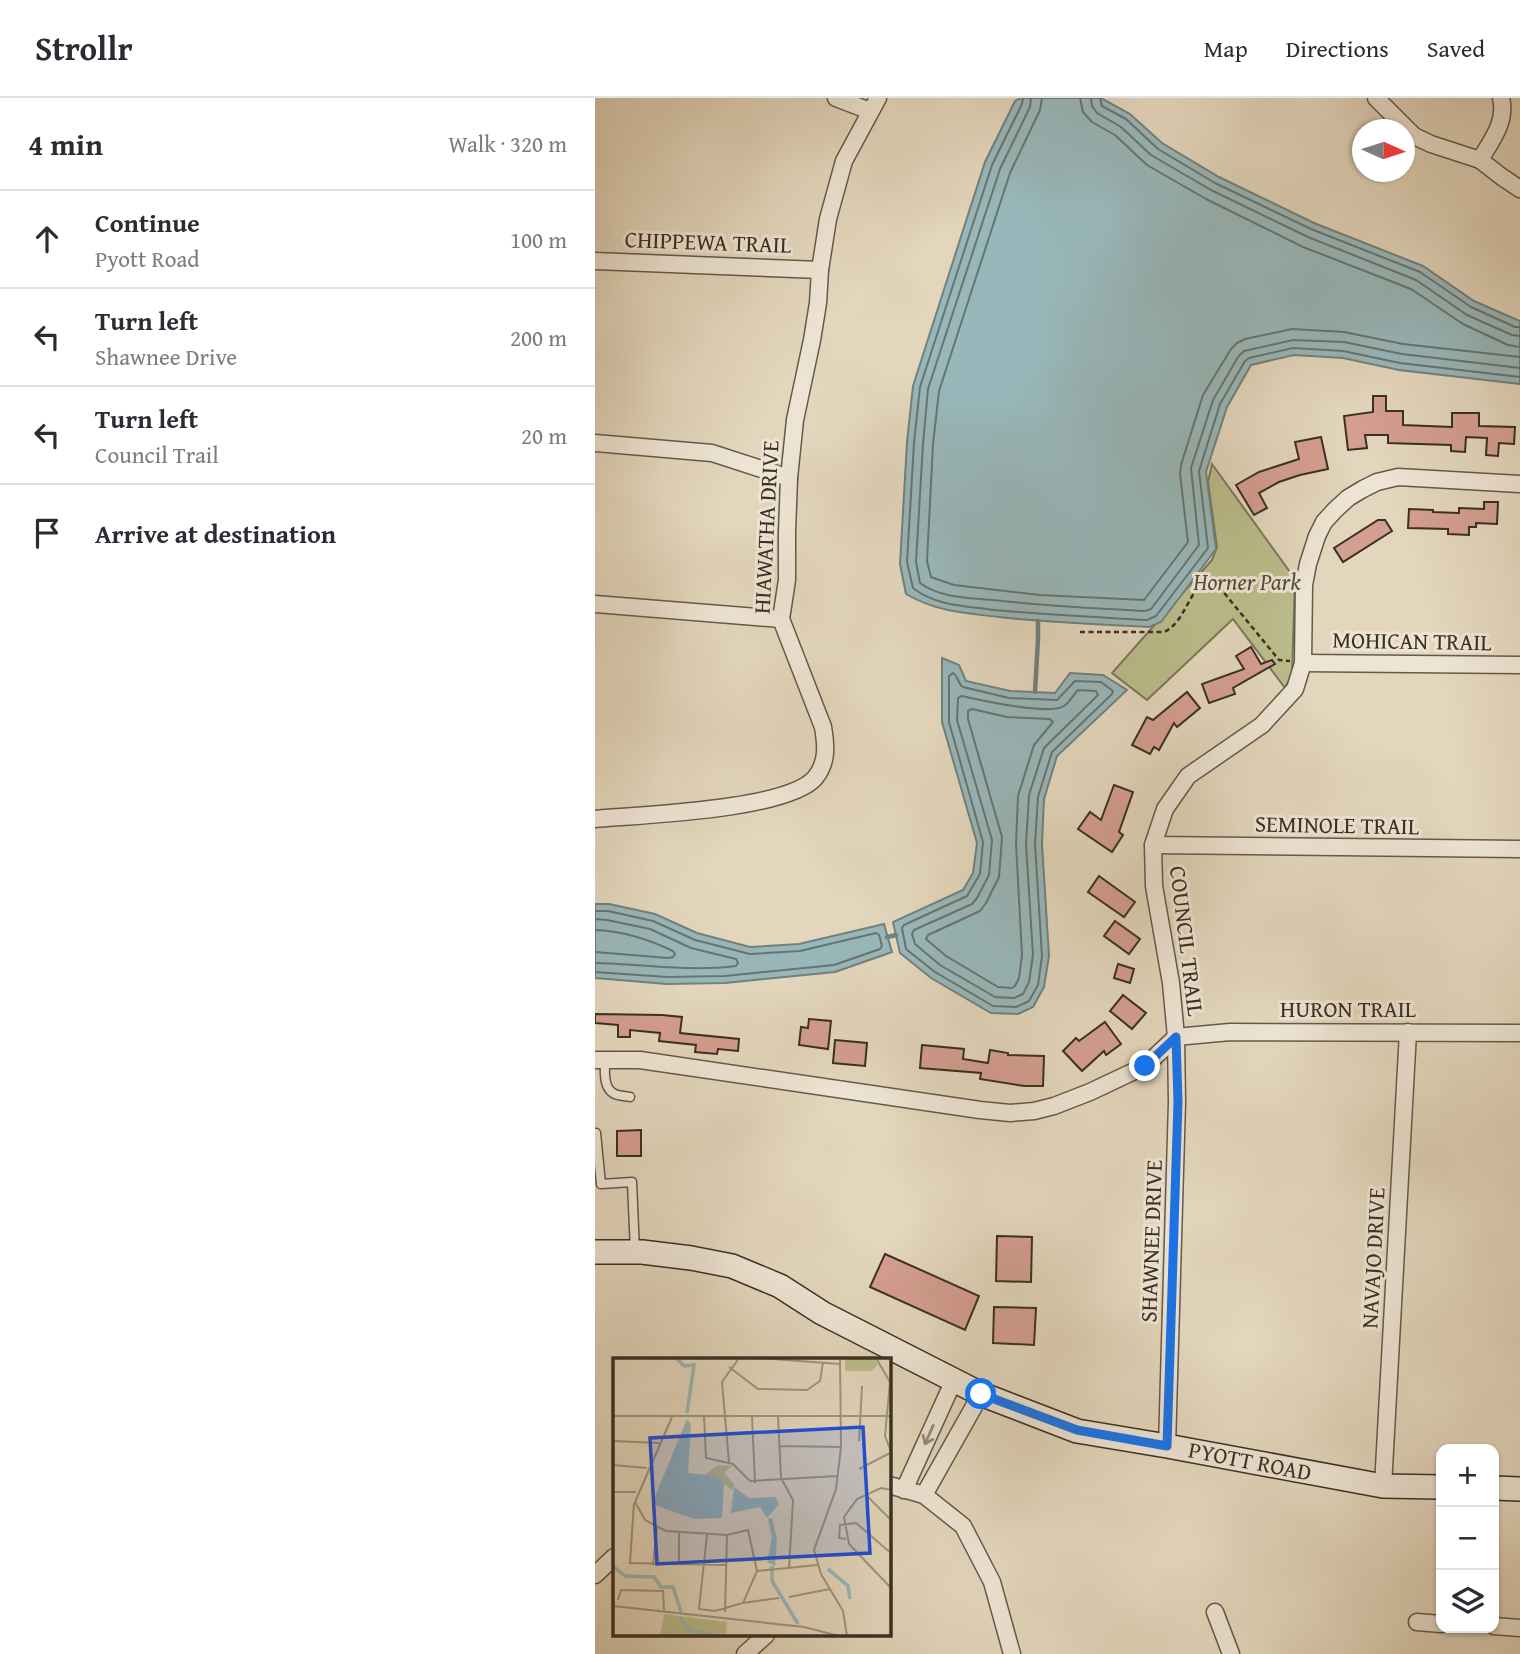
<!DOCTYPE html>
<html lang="en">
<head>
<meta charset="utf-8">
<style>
  :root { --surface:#fff; --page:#f2f2f3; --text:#2b2b33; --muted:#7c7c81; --line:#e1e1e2 }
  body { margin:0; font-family:"Gentium Book Plus",serif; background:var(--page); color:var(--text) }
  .controls { position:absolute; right:21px; bottom:21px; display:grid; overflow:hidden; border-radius:14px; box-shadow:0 2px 5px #0004 }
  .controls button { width:63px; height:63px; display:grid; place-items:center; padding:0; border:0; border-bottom:2px solid var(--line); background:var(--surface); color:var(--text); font:35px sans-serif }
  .compass { position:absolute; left:757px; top:21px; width:63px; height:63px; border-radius:50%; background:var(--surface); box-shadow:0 2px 5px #0004; rotate:93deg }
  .stop { position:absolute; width:21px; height:21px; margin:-16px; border:5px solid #1a73e8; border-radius:50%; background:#fff }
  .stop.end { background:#1a73e8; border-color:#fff; box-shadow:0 2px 7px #0008 }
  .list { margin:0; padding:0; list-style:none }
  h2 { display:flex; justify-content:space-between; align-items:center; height:91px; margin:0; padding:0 28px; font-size:30px }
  h2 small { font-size:23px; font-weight:400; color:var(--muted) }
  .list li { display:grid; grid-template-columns:46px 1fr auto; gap:21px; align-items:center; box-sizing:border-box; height:98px; padding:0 28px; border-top:2px solid var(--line) }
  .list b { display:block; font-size:26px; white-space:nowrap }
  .list p { margin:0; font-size:23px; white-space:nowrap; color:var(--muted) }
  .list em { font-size:23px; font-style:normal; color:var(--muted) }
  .icon { flex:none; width:38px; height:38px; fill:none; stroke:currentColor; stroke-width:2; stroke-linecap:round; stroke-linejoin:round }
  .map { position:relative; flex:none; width:925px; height:1556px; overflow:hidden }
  header { display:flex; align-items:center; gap:42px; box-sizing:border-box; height:98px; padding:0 35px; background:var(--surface); border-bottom:2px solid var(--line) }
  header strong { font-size:33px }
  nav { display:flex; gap:38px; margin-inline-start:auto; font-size:24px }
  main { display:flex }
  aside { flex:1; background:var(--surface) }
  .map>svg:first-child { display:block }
  .green { fill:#bbbc8b; stroke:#7a7658; stroke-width:2 }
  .water { fill:#98b7ba; stroke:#72817e; stroke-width:2 }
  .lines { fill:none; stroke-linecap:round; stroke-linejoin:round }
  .shore { stroke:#68746f; stroke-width:2 }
  .stream { stroke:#72817e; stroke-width:4.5 }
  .building { fill:#d49e90; stroke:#393024; stroke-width:2 }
  .lane-casing { stroke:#645a4a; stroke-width:11 }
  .street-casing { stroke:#645a4a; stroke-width:19 }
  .secondary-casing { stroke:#393024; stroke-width:26 }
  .path { stroke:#393024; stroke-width:2.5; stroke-dasharray:5 3.5; stroke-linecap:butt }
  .lane { stroke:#ede4d3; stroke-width:8 }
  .street { stroke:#ede4d3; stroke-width:16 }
  .secondary { stroke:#ede4d3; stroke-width:23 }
  .oneway { stroke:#938a7c }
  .route { stroke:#1a73e8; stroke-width:9 }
  .labels { text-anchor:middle; stroke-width:6; stroke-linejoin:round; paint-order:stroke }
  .street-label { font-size:23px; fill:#393024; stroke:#ede4d3 }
  .park-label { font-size:23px; font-style:italic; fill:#534c39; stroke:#ede4d3 }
  .inset-river { fill:none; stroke:#98b7ba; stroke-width:3.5 }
  .inset-road { fill:none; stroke:#9f947f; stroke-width:2 }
  .view { fill:#1d4ed8; fill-opacity:0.15; stroke:#1d4ed8; stroke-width:3.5 }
  .inset-edge { fill:none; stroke:#393024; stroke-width:3.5 }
</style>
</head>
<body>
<header>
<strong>Strollr</strong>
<nav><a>Map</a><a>Directions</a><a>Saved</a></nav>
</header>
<main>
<aside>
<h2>4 min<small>Walk · 320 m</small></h2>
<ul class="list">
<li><svg class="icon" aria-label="ahead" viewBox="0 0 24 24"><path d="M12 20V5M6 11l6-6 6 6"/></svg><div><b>Continue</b><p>Pyott Road</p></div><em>100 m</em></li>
<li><svg class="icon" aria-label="left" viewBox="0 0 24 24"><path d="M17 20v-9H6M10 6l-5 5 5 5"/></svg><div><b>Turn left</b><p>Shawnee Drive</p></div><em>200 m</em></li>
<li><svg class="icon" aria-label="left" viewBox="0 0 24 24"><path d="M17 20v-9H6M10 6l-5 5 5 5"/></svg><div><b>Turn left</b><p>Council Trail</p></div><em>20 m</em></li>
<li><svg class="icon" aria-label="arrive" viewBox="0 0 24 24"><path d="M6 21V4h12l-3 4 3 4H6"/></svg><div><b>Arrive at destination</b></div></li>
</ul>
</aside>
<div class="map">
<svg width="925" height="1556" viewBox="0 0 925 1556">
  <rect width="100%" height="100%" fill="#e3d6bc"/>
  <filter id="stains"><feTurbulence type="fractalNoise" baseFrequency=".00286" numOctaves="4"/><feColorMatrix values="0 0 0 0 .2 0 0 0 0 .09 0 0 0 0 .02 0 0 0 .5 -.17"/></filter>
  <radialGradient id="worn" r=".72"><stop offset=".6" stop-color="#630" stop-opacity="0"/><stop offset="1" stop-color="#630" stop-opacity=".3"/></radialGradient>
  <path class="green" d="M617 366 700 481 697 577 690 590 638 521 552 602 517 575 617 462 622 449 613 384Z"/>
  <g class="water">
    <path d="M426 0H506L535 16 567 45 624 79 719 125 828 168 879 203 925 223V286L804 272 748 260 699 257 656 267 632 309 611 374 621 451 566 524 554 529C504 526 454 525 404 519 370 515 342 514 311 496L305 466 312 344 318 288 390 64 420 3Z"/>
    <path d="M347 560 364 567 371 583 415 593 460 595 475 575 508 577 532 592 462 658 449 701 447 746 454 858 449 889 438 909 423 916 396 915 336 880 305 855 298 824 368 792 378 775 382 745 347 624Z"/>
    <path d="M0 806H14L60 816 102 835 155 849 204 846 289 826 297 854 240 874 130 885 72 886 0 880Z"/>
  </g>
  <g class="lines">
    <g class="shore">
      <path d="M428 0 427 6 397 67 325 289 319 345 312 464 318 490C340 508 373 508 400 512 451 517 501 519 552 522L561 518 613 450 604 373 625 306 650 263 654 260 698 250 748 253 805 265 925 279"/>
      <path d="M436 0 435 9 405 71 333 291 328 346 321 464 325 485C345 500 375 500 398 502 449 508 500 510 550 513L556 511 604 447 596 370 618 302 643 259 649 253 698 242 749 244 807 256 925 270"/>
      <path d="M447 0 445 12 415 75 344 293 338 346 332 463 336 479 359 487 445 497 549 502 593 444 585 376 586 367 608 297 636 251 642 245 650 241 697 231 749 234 808 246 925 259"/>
      <path d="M485 0 488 14 497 24 520 37 552 67 611 101 708 149 816 191 868 226 913 247 925 249"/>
      <path d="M496 0 497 8 502 15 526 29 556 57 616 92 713 139 821 182 872 217 917 237 925 238"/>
      <path d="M505 0 507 8 531 21 563 51 620 85 716 131 825 174 876 209 920 229H925"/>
      <path d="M358 575C363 578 363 586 368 589L414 600 462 602 480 583 506 584 518 593 517 596 457 654 443 699 440 746 447 858 443 887 434 903 421 909 398 908 340 874 311 851 307 830 309 827 372 798 385 776 388 744 354 624V578Z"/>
      <path d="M483 592 501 593 503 597 449 650 434 697 431 746 438 857 434 884 428 896 419 900 400 899 345 867 320 846 317 836 319 832 377 806 382 800 394 777 397 742 362 622 363 600 367 598C386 602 453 618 469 608 475 604 478 597 483 592Z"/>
      <path d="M377 611 412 619 455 621 458 624 439 647 423 698 421 746 427 857 424 880 420 888 417 890 403 889 351 858 331 841 333 837 385 813 391 805 404 779 407 739 373 621V613Z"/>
      <path d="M0 813H13L58 823 100 842 155 856 205 853 281 835 284 837 287 848 285 851 239 867 130 878 72 879 0 874"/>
      <path d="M0 821 12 822 55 831 96 850 141 861 143 865 141 868C94 874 47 866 0 865"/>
      <path d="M0 832C28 833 53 841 78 853L80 856 78 859 73 860 0 854"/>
    </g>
    <g class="stream">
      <path d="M440 594 443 541V523"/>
      <path d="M292 839 301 837"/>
    </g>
  </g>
  <g class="building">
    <path d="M778 298H791V313H808V327L857 329V315H884V328L920 329 919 346 904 345 903 358 891 357 892 340 871 339 870 354 856 353V347L793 345V337H770L772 350 753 352 749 318 778 314Z"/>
    <path d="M726 339 733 371 705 377 684 384 664 395 672 410 659 417 641 387 664 374 704 361 700 344Z"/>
    <path d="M889 404H903L902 426 881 425V429H874V437L853 436V431L813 430 814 411 838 412V414L864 415V410L889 411Z"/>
    <path d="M783 422H790L797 433 748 464 739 450Z"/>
    <path d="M656 549 666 566 677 562 680 566 638 590 640 596 614 605 607 586 649 571 641 558Z"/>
    <path d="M592 594 605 610 582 629 579 625 564 652 559 649 555 656 537 647 552 619 558 622Z"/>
    <path d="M519 687 538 694 524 734 528 737 517 754 483 731 495 714 506 722Z"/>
    <path d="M504 778 540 804 529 819 493 794Z"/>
    <path d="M520 823 545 841 534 856 509 838Z"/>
    <path d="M523 866 539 871 535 885 519 880Z"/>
    <path d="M528 897 551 915 537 931 515 913Z"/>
    <path d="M0 916 67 917 87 919 85 935 144 941 143 953 123 951 122 956 100 954 101 947 64 943 65 935 35 932V939H23V927L0 925Z"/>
    <path d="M214 921 236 923 233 951 204 947 206 929 213 930Z"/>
    <path d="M510 924 526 946 511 957 509 953 487 973 468 953 481 940 484 943Z"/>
    <path d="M240 942 272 945 270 968 238 965Z"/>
    <path d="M327 947 369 951 368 961 393 965 395 952 413 955V957L449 958 448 988H429L385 981 386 975 325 970Z"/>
    <path d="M46 1032V1058H22V1033Z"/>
    <path d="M402 1138 437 1139 436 1184 401 1183Z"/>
    <path d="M290 1156 384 1198 370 1232 275 1189Z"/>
    <path d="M399 1209 441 1210 439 1247 398 1245Z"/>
  </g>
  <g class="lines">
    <defs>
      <g id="lane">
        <path d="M10 962C10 972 8 989 18 995 22 998 30 998 35 999"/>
        <path d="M1 1035 6 1086 37 1084 40 1154"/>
      </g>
      <g id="street">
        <path d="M241 0 275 13"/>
        <path d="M781 0 819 38 836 46 885 62 907 79 925 91"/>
        <path d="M885 62C896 43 912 24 906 0"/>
        <path d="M0 163 225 172"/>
        <path d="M0 345 117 355 194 380"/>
        <path d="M0 506 186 521"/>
        <path d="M708 565 925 567"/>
        <path d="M0 721C45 717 192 712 220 680 233 664 231 647 228 629L186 521 192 482V434L194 380 200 322 217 242 223 205 225 172 233 121 249 63 283 0"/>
        <path d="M558 747 925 751"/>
        <path d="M581 939 635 934 925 935"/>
        <path d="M0 962H45L385 1012 415 1015 439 1013 459 1008 495 994 550 968 581 939"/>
        <path d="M572 1348 582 1004 581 939 576 885 559 788 558 747 570 711 593 678 667 627 700 591 708 565 709 487 713 466 722 438 729 424 740 412 753 400 768 391 782 384 803 379 925 386"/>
        <path d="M294 1387 329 1397 368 1428 397 1484 417 1556"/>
        <path d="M788 1388 813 934"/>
        <path d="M309 1392 359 1282"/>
        <path d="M329 1397 386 1296"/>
        <path d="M0 1477 19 1459"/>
        <path d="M620 1514 636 1556"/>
        <path d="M822 1524 846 1526"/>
        <path d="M899 1528 925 1530"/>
        <path d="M150 1556 171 1537"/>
      </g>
      <g id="secondary">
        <path d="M0 1154H47L96 1160 137 1168 185 1188 227 1215 386 1296 482 1333 572 1348 788 1388 846 1389"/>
        <path d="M899 1390 925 1391"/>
      </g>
    </defs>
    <use href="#lane" class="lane-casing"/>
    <use href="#street" class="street-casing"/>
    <use href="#secondary" class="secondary-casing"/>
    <path class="path" d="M485 534H569C590 525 594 491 609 487 615 485 621 489 626 491L684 562 695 563"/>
    <use href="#lane" class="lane"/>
    <use href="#street" class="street"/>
    <use href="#secondary" class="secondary"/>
  </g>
  <defs><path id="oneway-shaft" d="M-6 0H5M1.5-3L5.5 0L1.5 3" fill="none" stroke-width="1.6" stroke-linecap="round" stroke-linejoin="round" transform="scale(1.75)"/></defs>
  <use class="oneway" href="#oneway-shaft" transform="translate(334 1337) rotate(114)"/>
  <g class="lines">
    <path class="route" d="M386 1296 482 1332 572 1348 583 1004 581 939 550 968"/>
  </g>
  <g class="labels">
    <g class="street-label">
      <text transform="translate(113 144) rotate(2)" y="8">CHIPPEWA TRAIL</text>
      <text transform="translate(171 429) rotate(-87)" y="8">HIAWATHA DRIVE</text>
      <text transform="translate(817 543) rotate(1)" y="8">MOHICAN TRAIL</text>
      <text transform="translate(742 727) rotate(1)" y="8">SEMINOLE TRAIL</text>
      <text transform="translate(592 843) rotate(83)" y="8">COUNCIL TRAIL</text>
      <text x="753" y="919">HURON TRAIL</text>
      <text transform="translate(556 1143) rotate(-88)" y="8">SHAWNEE DRIVE</text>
      <text transform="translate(778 1160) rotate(-87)" y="8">NAVAJO DRIVE</text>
      <text transform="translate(655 1363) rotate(11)" y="8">PYOTT ROAD</text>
    </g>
    <g class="park-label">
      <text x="652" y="492">Horner Park</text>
    </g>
  </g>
  <g transform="translate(18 1260)">
    <rect width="278" height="278" fill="#e3d6bc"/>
    <path d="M232 0H261L265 7 258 13H232ZM105 107 119 108 111 115 122 127 119 132 102 119H89ZM51 256 114 264 113 278H47Z" fill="#bbbc8b"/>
    <path d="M74 61 78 66 75 115 101 118 111 125 109 160 81 161 39 146ZM121 129 136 140 162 139 166 146 154 160 147 149 118 155ZM159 160 164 182 162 208 154 204 159 179 155 161Z" fill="#98b7ba"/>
    <path class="inset-river" d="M63 0 71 8 81 7 74 55M0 208 12 218 41 219 48 229H60L68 254M159 208V223L185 266M215 211 235 228 237 241M67 259 76 272 102 278"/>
    <path class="inset-road" d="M145 0 227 6M227 0 228 89 223 131 201 192 208 216 230 253 234 278M263 0 277 24 272 78 279 96M116 9 145 31 194 32 207 23 210 4M0 58H279M91 58 93 100 120 106 137 123 224 118M139 58 142 125M165 58 168 120M59 59 22 144 32 162 53 173 114 177 135 172 144 213 130 245 102 253 86 251 94 177M0 83 46 85M246 83 249 28M166 88 228 89M116 105 109 24 126 0M0 107 34 110M246 111 277 95M168 120 180 142 176 211M279 132 268 130 244 141 231 159 236 186 279 231M0 134H23M254 138 279 163M21 145 17 205 113 207M66 174V207M233 181 226 180 227 167 243 165 279 196M40 207 44 169M144 213 204 207M176 239 217 231M5 242 8 232 50 233 51 252M130 245 166 240M0 248 191 269 226 278M112 254 114 177"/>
    <path class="view" d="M250 69 257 195 44 206 37 80Z"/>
    <rect width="278" height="278" class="inset-edge"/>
  </g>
  <rect width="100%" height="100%" filter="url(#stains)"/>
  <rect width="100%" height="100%" fill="url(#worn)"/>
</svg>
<div class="controls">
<button>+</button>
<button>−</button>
<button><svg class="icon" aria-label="layers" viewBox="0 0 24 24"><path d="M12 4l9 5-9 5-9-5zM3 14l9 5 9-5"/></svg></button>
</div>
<svg class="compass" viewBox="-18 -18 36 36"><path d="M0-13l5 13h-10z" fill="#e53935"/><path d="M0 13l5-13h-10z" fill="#7c7c81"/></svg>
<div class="stop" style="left:386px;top:1296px"></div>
<div class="stop end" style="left:550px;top:968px"></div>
</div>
</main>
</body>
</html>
